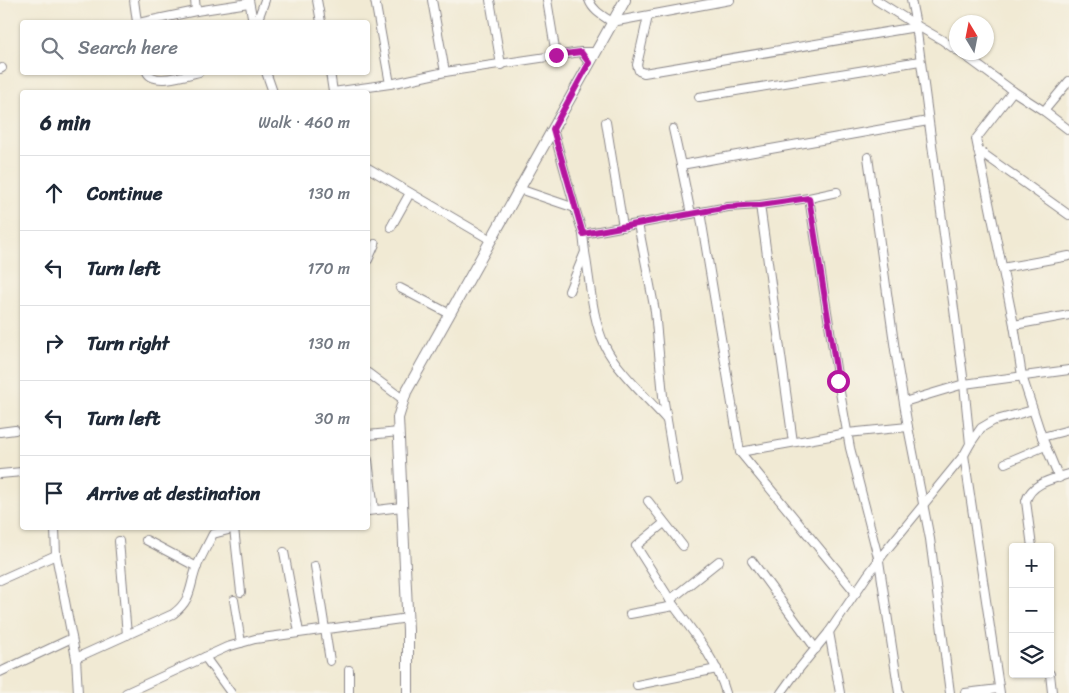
<!DOCTYPE html>
<html lang="en">
<head>
<meta charset="utf-8">
<style>
  :root { --surface:#fff; --page:#f2f2f3; --text:#1f2937; --muted:#747a83; --line:#e0e1e3 }
  body { margin:0; font-family:Sriracha,sans-serif; background:var(--page); color:var(--text) }
  .controls { position:absolute; right:15px; bottom:15px; display:grid; overflow:hidden; border-radius:5px; box-shadow:0 1px 4px #0004 }
  .controls button { width:45px; height:45px; display:grid; place-items:center; padding:0; border:0; border-bottom:1px solid var(--line); background:var(--surface); color:var(--text); font:25px sans-serif }
  .compass { position:absolute; left:949px; top:15px; width:45px; height:45px; border-radius:50%; background:var(--surface); box-shadow:0 1px 4px #0004; rotate:350deg }
  .stop { position:absolute; width:15px; height:15px; margin:-11px; border:4px solid #b5179e; border-radius:50%; background:#fff }
  .stop.end { background:#b5179e; border-color:#fff; box-shadow:0 1px 5px #0008 }
  .list { margin:0; padding:0; list-style:none }
  h2 { display:flex; justify-content:space-between; align-items:center; height:65px; margin:0; padding:0 20px; font-size:21px }
  h2 small { font-size:16px; font-weight:400; color:var(--muted) }
  .list li { display:grid; grid-template-columns:32px 1fr auto; gap:15px; align-items:center; box-sizing:border-box; height:75px; padding:0 20px; border-top:1px solid var(--line) }
  .list b { display:block; font-size:19px; white-space:nowrap }
  .list em { font-size:16px; font-style:normal; color:var(--muted) }
  .icon { flex:none; width:28px; height:28px; fill:none; stroke:currentColor; stroke-width:2; stroke-linecap:round; stroke-linejoin:round }
  .map { position:relative; flex:none; width:1069px; height:693px; overflow:hidden }
  .search { position:absolute; background:var(--surface); box-shadow:0 1px 4px #0004; left:20px; top:20px; width:350px; height:55px; display:flex; align-items:center; gap:12px; box-sizing:border-box; padding:0 18px; border-radius:5px; color:var(--muted); font-size:19px }
  .panel { position:absolute; background:var(--surface); box-shadow:0 1px 4px #0004; left:20px; top:90px; width:350px; height:440px; border-radius:5px }
  .map>svg:first-child { display:block }
  .lines { fill:none; stroke-linecap:round; stroke-linejoin:round }
  .minor-casing { stroke:#8a8688; stroke-width:10 }
  .tertiary-casing { stroke:#8a8688; stroke-width:12 }
  .minor { stroke:#fff; stroke-width:8 }
  .tertiary { stroke:#fff; stroke-width:10 }
  .route { stroke:#b5179e; stroke-width:6 }
</style>
</head>
<body>
<div class="map">
<svg width="1069" height="693" viewBox="0 0 1069 693">
  <rect width="100%" height="100%" fill="#f7f3e8"/>
  <filter id="ink" filterUnits="userSpaceOnUse"><feTurbulence type="fractalNoise" baseFrequency=".02" numOctaves="2"/><feDisplacementMap in="SourceGraphic" scale="10" xChannelSelector="R" yChannelSelector="G"/><feConvolveMatrix kernelMatrix="1 2 1 2 8 2 1 2 1" color-interpolation-filters="sRGB"/></filter>
  <filter id="wash" filterUnits="userSpaceOnUse"><feTurbulence type="fractalNoise" baseFrequency=".0096" numOctaves="4" result="noise"/><feDisplacementMap in="SourceGraphic" scale="20" xChannelSelector="R" yChannelSelector="G"/><feGaussianBlur stdDeviation="1.12" result="paint"/><feColorMatrix in="noise" values="0 0 0 0 0 0 0 0 0 0 0 0 0 0 0 0 0 1.4 0 .05"/><feComposite in="paint" operator="in"/></filter>
  <g filter="url(#wash)">
    <rect width="100%" height="100%" fill="#f1ead4"/>
  </g>
  <g filter="url(#ink)">
    <g class="lines">
      <defs>
        <g id="minor">
          <path d="M134 0 137 22"/>
          <path d="M195 0 196 11"/>
          <path d="M249 0 253 22"/>
          <path d="M317 0 321 22"/>
          <path d="M375 0 390 84"/>
          <path d="M432 0 445 72"/>
          <path d="M490 0 501 65"/>
          <path d="M547 0 556 55"/>
          <path d="M589 0C593 11 603 16 612 22L730 0"/>
          <path d="M911 0 916 25 942 40 956 50"/>
          <path d="M648 16 637 65 639 71 644 73 916 27"/>
          <path d="M143 22 196 11 249 3"/>
          <path d="M257 22 265 0"/>
          <path d="M960 52 1013 91 1044 111"/>
          <path d="M589 63 581 52H595"/>
          <path d="M0 69 2 68"/>
          <path d="M147 72C153 86 187 75 199 72"/>
          <path d="M266 72 273 92"/>
          <path d="M330 72 333 92"/>
          <path d="M1069 81 1044 111 1069 130"/>
          <path d="M1013 91 976 139 1014 325 1022 376 1042 437 1059 478"/>
          <path d="M333 92 390 84 445 72 581 52"/>
          <path d="M699 97 920 61"/>
          <path d="M606 122 623 227"/>
          <path d="M553 129 575 208"/>
          <path d="M673 129 681 165"/>
          <path d="M978 150 1069 215"/>
          <path d="M868 157 895 350 908 427 930 539 950 693"/>
          <path d="M368 168 491 240"/>
          <path d="M519 189 575 208 583 234 585 252 569 291"/>
          <path d="M809 198 837 192"/>
          <path d="M760 205 793 442"/>
          <path d="M700 212 740 452 847 433 908 427"/>
          <path d="M691 214 681 165 928 121"/>
          <path d="M638 224 655 311 663 396 677 481"/>
          <path d="M391 227 410 193"/>
          <path d="M583 234 728 207 760 205 809 198 838 381 850 448 879 561 899 693"/>
          <path d="M585 252C590 281 592 319 605 346 615 368 648 399 666 419"/>
          <path d="M368 260 375 244"/>
          <path d="M1002 268 1069 256"/>
          <path d="M400 288 450 314"/>
          <path d="M1014 325 1069 315"/>
          <path d="M368 373 404 400"/>
          <path d="M904 402 964 384 1069 370"/>
          <path d="M0 432 15 430"/>
          <path d="M368 435 399 432"/>
          <path d="M1042 437 1069 430"/>
          <path d="M970 444 981 428 993 421 1033 410"/>
          <path d="M740 452 856 593"/>
          <path d="M964 455 1000 693"/>
          <path d="M368 460 374 510"/>
          <path d="M1005 463 1045 446"/>
          <path d="M0 474 22 472"/>
          <path d="M648 501 683 546"/>
          <path d="M368 511 402 507"/>
          <path d="M664 523 636 546 674 606"/>
          <path d="M55 528 56 555 76 658 78 693"/>
          <path d="M234 528 241 592"/>
          <path d="M146 540 197 567"/>
          <path d="M119 541 127 635"/>
          <path d="M1032 547 1026 501C1031 483 1053 479 1069 474"/>
          <path d="M284 552 299 632"/>
          <path d="M752 561 816 649"/>
          <path d="M315 566 330 661"/>
          <path d="M0 580 56 555"/>
          <path d="M234 600 241 643"/>
          <path d="M670 600 719 561"/>
          <path d="M630 614 674 606C694 633 717 661 726 693"/>
          <path d="M829 632 840 693"/>
          <path d="M205 657 231 693"/>
          <path d="M76 658 173 614C193 599 189 586 197 566 202 555 208 544 213 534L236 528"/>
          <path d="M349 670V693"/>
          <path d="M0 672 72 638"/>
          <path d="M1050 674 1052 692"/>
          <path d="M637 685 717 669"/>
          <path d="M126 693 227 647 255 639 408 618"/>
          <path d="M781 693 794 675 829 632 867 576 884 553 964 455 970 444 964 384 916 25 876 0"/>
          <path d="M965 693 999 689"/>
        </g>
        <path id="tertiary" d="M408 693V630L398 418 406 392 625 0"/>
      </defs>
      <use href="#minor" class="minor-casing"/>
      <use href="#tertiary" class="tertiary-casing"/>
      <use href="#minor" class="minor"/>
      <use href="#tertiary" class="tertiary"/>
    </g>
  </g>
  <g class="lines" filter="url(#ink)">
    <path class="route" d="M556 55 581 52 589 63 553 129 583 234 728 207 760 205 809 198 838 381"/>
  </g>
</svg>
<div class="controls">
<button>+</button>
<button>−</button>
<button><svg class="icon" aria-label="layers" viewBox="0 0 24 24"><path d="M12 4l9 5-9 5-9-5zM3 14l9 5 9-5"/></svg></button>
</div>
<svg class="compass" viewBox="-18 -18 36 36"><path d="M0-13l5 13h-10z" fill="#e53935"/><path d="M0 13l5-13h-10z" fill="#747a83"/></svg>
<div class="stop" style="left:838px;top:381px"></div>
<div class="stop end" style="left:556px;top:55px"></div>
<div class="search"><svg class="icon" aria-label="search" viewBox="0 0 24 24"><circle cx="10" cy="10" r="6"/><path d="M15 15l6 6"/></svg>Search here</div>
<section class="panel">
<h2>6 min<small>Walk · 460 m</small></h2>
<ul class="list">
<li><svg class="icon" aria-label="ahead" viewBox="0 0 24 24"><path d="M12 20V5M6 11l6-6 6 6"/></svg><div><b>Continue</b></div><em>130 m</em></li>
<li><svg class="icon" aria-label="left" viewBox="0 0 24 24"><path d="M17 20v-9H6M10 6l-5 5 5 5"/></svg><div><b>Turn left</b></div><em>170 m</em></li>
<li><svg class="icon" aria-label="right" viewBox="0 0 24 24"><path d="M7 20v-9h11M14 6l5 5-5 5"/></svg><div><b>Turn right</b></div><em>130 m</em></li>
<li><svg class="icon" aria-label="left" viewBox="0 0 24 24"><path d="M17 20v-9H6M10 6l-5 5 5 5"/></svg><div><b>Turn left</b></div><em>30 m</em></li>
<li><svg class="icon" aria-label="arrive" viewBox="0 0 24 24"><path d="M6 21V4h12l-3 4 3 4H6"/></svg><div><b>Arrive at destination</b></div></li>
</ul>
</section>
</div>
</body>
</html>
